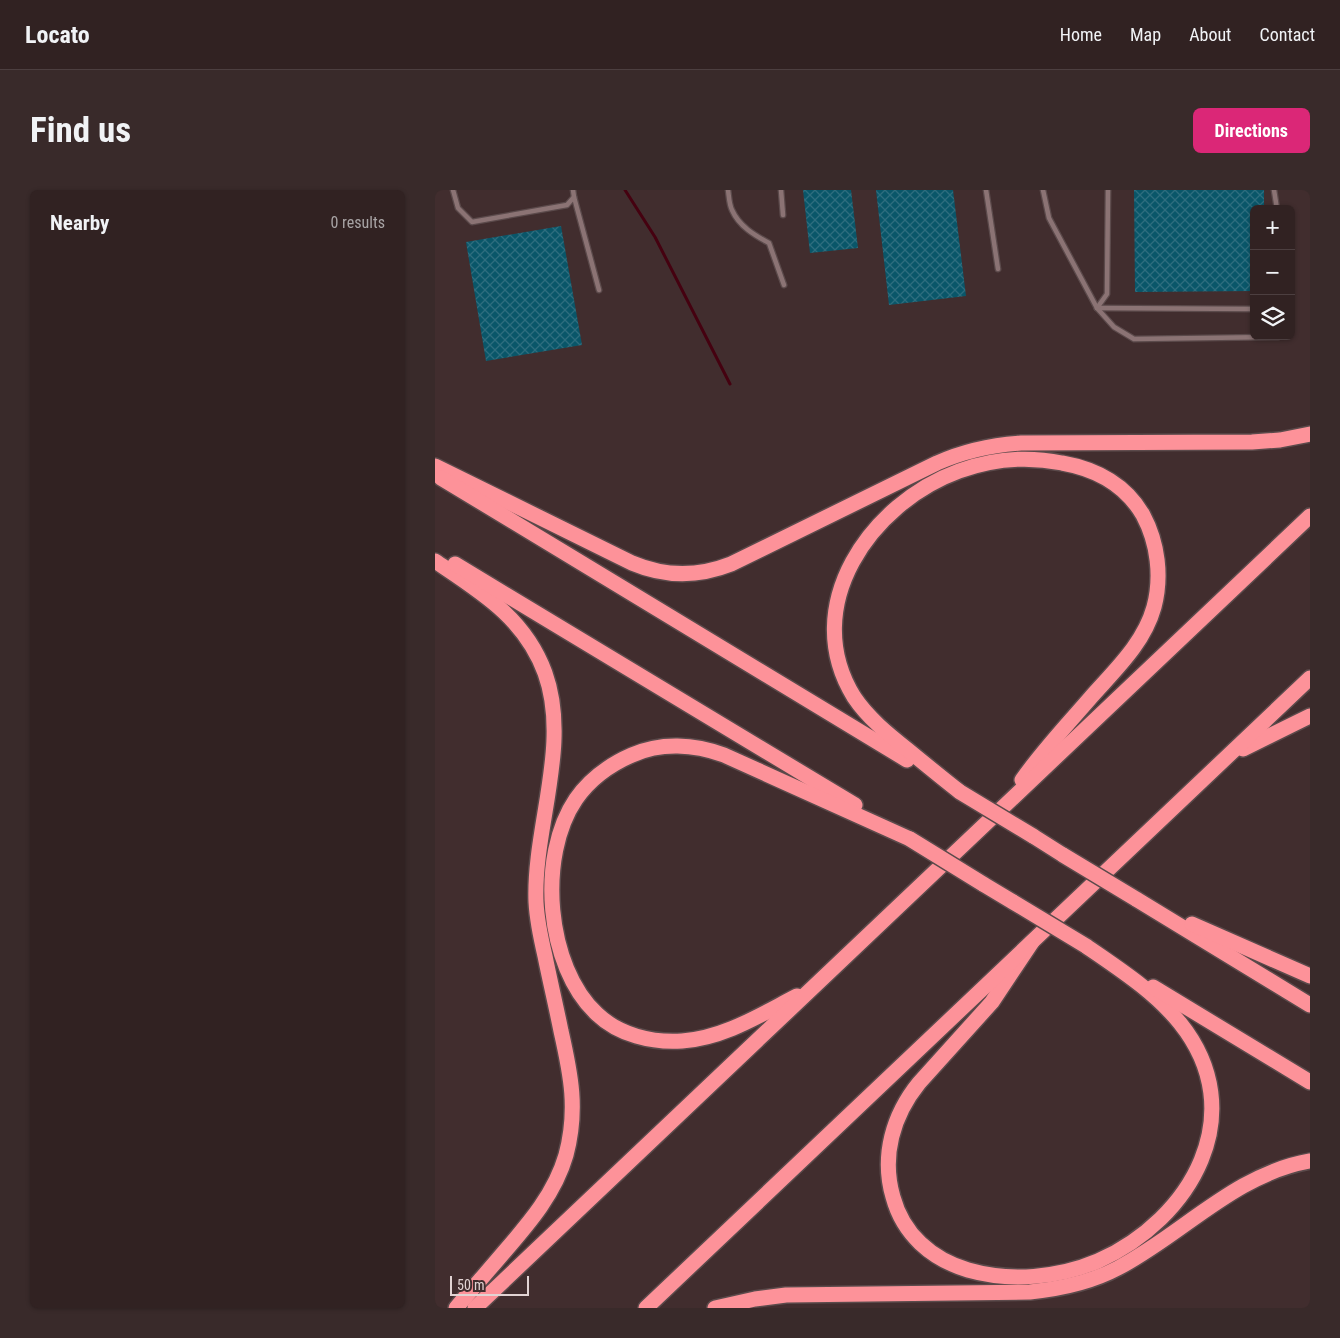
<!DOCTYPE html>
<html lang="en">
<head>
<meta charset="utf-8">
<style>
  :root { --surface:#312222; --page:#392a2a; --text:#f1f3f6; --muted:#a8a4a5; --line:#4c3f40; --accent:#db2777 }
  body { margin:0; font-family:"Roboto Condensed",sans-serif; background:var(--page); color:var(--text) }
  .controls { position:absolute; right:15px; top:15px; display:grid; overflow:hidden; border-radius:8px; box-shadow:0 1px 4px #0004 }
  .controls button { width:45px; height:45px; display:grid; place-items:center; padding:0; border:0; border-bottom:1px solid var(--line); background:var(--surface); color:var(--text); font:25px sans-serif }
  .scale { position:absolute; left:15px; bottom:12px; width:79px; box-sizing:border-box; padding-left:5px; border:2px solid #e1d3d3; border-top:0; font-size:14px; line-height:18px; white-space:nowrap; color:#e1d3d3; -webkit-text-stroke:4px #412d2e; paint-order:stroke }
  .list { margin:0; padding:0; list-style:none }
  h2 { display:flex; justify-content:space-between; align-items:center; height:65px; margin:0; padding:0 20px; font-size:21px }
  h2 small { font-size:16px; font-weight:400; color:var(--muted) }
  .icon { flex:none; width:28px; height:28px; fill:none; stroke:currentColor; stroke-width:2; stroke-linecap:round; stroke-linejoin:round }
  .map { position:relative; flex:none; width:875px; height:1118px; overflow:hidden; border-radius:8px }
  header { display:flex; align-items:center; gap:30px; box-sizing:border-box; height:70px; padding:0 25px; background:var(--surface); border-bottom:1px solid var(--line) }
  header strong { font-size:24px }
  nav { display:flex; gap:28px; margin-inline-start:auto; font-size:18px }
  .intro { display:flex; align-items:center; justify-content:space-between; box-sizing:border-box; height:120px; padding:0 30px }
  h1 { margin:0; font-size:35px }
  .button { padding:12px 22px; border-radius:8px; background:var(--accent); color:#fff; font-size:18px; font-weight:700 }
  main { display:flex; gap:30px; padding:0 30px }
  aside { flex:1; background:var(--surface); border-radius:8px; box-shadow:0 1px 4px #0004 }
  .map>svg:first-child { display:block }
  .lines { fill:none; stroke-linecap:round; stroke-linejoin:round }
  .stream { stroke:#450110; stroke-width:3 }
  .building { fill:url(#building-cross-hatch) }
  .service-casing { stroke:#5b4a4b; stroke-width:7 }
  .motorway-casing { stroke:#5b4a4b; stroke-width:18 }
  .service { stroke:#8b7374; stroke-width:4.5 }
  .motorway { stroke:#fd9299; stroke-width:15 }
  .motorway-bridge-casing { stroke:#5b4a4b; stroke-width:18; stroke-linecap:butt }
  .motorway-bridge { stroke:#fd9299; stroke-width:15 }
</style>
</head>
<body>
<header>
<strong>Locato</strong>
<nav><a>Home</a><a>Map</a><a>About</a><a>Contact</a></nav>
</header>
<div class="intro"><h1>Find us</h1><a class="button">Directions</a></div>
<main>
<aside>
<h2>Nearby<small>0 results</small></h2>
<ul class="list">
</ul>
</aside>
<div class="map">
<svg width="875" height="1118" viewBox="0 0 875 1118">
  <defs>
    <pattern id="building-cross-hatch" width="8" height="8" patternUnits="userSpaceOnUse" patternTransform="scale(1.25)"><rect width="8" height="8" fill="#095669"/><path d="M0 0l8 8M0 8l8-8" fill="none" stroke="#2d6d7e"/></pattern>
  </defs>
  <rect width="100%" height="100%" fill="#412d2e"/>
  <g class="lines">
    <path class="stream" d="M190 0 220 47 295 194"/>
  </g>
  <g class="building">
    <path d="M368 0H416L423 58 375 63Z"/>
    <path d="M441 0H518L531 106 454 115Z"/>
    <path d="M699 0H829V19H819V101L700 102Z"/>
    <path d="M126 36 147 155 51 171 31 52Z"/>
  </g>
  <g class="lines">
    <defs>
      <g id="service">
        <path d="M18 0 23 18 37 32 132 15 139 7 138 0"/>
        <path d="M293 0C294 6 294 14 297 20 304 36 319 45 334 53L349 95"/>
        <path d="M346 0 348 25"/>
        <path d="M551 0 563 79"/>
        <path d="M608 0 614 28 662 118 679 137 699 149 843 147V146"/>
        <path d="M839 0 842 19"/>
        <path d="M139 7 164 100"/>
        <path d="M662 118 819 119"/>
        <path d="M662 118 672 104 673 0"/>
      </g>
      <g id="motorway">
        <path d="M0 276 197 373C230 387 263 387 296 374L502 273C529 261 556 255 586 253L817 252 845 250 875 244"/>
        <path d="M6 288 472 570"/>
        <path d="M0 371C46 402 90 428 110 483 136 555 98 638 101 712 102 731 106 749 110 766 115 791 121 816 126 841 136 885 143 920 131 965 120 1003 95 1032 70 1061 54 1080 37 1099 21 1118"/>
        <path d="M20 374 420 615"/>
        <path d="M808 559 875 526"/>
        <path d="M525 602C507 588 490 574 473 560 453 544 433 528 419 507 363 416 436 313 524 281 557 269 593 266 627 273 661 279 690 294 708 325 723 353 727 387 719 417 709 453 681 479 657 506 633 534 608 560 587 590"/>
        <path d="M598 646 628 665"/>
        <path d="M548 694 578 712"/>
        <path d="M701 709 875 815"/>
        <path d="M757 734 875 786"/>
        <path d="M597 752 557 812 484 893C458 925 446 966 458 1007 468 1044 496 1069 533 1080 575 1092 623 1088 663 1071 757 1029 817 923 745 833 719 801 684 779 651 756"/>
        <path d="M718 797 875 892"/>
        <path d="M362 806C325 825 289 848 247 851 217 853 184 845 162 824 111 777 102 666 141 609 155 589 174 575 197 565 226 552 259 554 289 565L475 649"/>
        <path d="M40 1118 875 326"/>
        <path d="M211 1118 875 488"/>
        <path d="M280 1118 320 1109 351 1105 595 1102C625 1099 655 1093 683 1078 748 1044 800 984 875 971"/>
      </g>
    </defs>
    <use href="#service" class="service-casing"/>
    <use href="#motorway" class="motorway-casing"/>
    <use href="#service" class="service"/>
    <use href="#motorway" class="motorway"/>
    <defs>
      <g id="motorway-bridge">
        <path d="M525 602 598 646"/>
        <path d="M475 649 548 694"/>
        <path d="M628 665 701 709"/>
        <path d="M578 712 651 756"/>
      </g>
    </defs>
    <use href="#motorway-bridge" class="motorway-bridge-casing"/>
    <use href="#motorway-bridge" class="motorway-bridge"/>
  </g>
</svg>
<div class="controls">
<button>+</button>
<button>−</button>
<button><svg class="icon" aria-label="layers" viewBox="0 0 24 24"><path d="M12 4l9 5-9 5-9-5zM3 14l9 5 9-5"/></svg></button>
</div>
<div class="scale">50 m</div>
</div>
</main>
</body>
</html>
